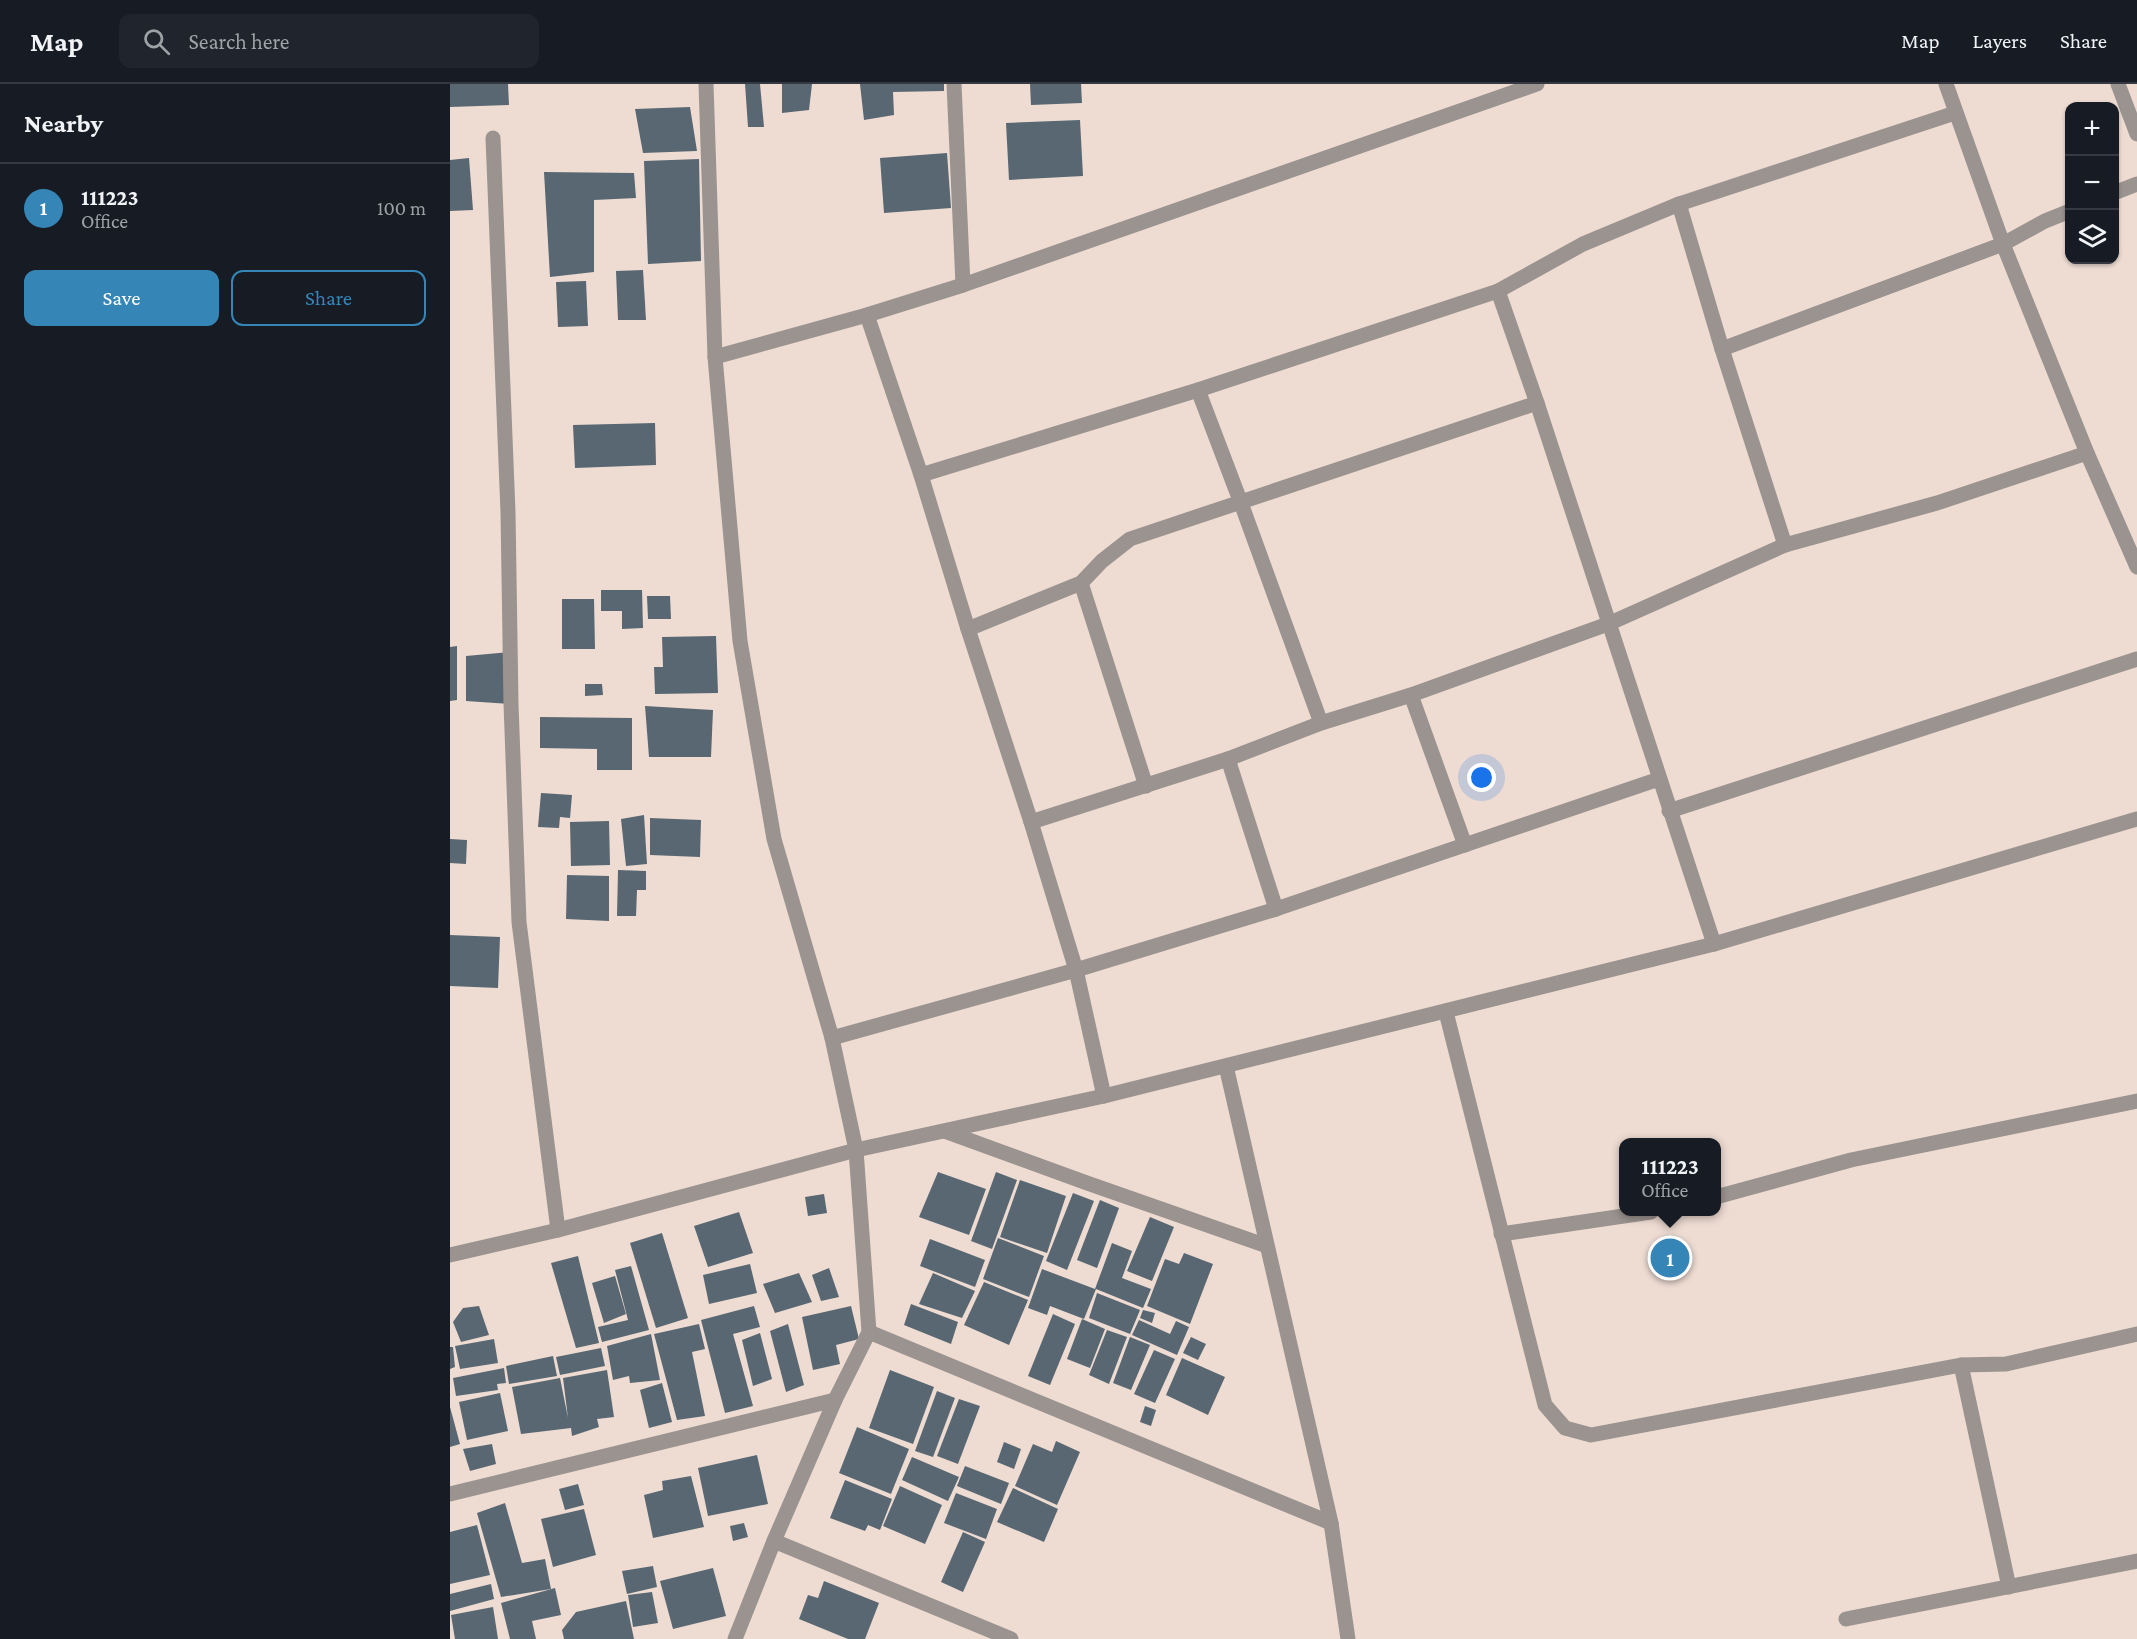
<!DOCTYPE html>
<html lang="en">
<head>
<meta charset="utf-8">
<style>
  :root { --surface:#171b24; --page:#20242c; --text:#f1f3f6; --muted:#9ea1a6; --line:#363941; --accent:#3586b7 }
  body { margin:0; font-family:"Crimson Pro",serif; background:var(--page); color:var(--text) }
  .controls { position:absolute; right:18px; top:18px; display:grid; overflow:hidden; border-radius:12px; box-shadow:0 2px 4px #0004 }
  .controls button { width:54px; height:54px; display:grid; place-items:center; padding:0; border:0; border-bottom:2px solid var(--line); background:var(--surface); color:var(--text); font:30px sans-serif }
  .you { position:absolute; left:1032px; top:694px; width:21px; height:21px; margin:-15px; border:4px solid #fff; border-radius:50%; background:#1a73e8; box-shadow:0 0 0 9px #1a73e833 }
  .badge { display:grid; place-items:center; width:39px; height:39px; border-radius:50%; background:var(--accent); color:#fff; font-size:20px; font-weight:700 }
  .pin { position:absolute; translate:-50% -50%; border:3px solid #fff; box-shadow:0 2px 6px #0006 }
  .popup { position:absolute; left:1169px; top:1054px; width:102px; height:78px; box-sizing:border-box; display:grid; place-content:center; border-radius:12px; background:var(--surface); filter:drop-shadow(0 2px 4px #0005); font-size:20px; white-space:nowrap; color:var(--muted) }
  .popup b { font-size:22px; color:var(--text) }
  .popup::after { content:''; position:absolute; left:50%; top:100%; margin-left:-12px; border:12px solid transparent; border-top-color:var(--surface) }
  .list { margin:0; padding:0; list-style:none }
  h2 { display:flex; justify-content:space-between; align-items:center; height:78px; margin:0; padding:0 24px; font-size:26px }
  h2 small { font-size:20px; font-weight:400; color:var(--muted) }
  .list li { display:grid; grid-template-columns:39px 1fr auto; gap:18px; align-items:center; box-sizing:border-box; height:90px; padding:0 24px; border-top:2px solid var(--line) }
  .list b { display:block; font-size:22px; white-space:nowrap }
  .list p { margin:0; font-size:20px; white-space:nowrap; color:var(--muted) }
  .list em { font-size:20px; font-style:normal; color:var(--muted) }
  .actions { display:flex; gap:12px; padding:18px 24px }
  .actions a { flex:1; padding:14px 0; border:2px solid var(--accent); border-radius:12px; text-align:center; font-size:21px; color:var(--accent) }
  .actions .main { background:var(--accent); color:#fff }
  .icon { flex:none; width:33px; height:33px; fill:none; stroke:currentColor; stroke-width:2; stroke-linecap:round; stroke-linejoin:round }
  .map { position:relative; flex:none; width:1687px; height:1555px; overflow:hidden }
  header { display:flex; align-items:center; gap:36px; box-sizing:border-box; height:84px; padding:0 30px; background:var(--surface); border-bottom:2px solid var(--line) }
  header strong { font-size:28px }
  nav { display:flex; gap:33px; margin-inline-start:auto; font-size:21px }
  .search { width:420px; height:54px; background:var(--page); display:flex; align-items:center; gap:15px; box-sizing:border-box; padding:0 21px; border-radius:12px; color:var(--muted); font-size:22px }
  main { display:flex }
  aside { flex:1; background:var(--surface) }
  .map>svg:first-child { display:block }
  .building { fill:#586771 }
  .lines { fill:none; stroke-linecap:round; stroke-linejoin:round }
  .minor { stroke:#9b938f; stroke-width:15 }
  .tertiary { stroke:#9b938f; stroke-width:15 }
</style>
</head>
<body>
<header>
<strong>Map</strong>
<div class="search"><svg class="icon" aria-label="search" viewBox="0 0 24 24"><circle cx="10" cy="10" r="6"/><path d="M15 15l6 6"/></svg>Search here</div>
<nav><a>Map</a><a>Layers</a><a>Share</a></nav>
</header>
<main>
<aside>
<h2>Nearby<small></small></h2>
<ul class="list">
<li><span class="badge">1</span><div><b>111223</b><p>Office</p></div><em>100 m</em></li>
</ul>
<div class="actions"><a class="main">Save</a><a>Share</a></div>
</aside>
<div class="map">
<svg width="1687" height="1555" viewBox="0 0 1687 1555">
  <rect width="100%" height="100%" fill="#eedcd3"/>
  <g class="building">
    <path d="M0 0H58L59 21 0 23Z"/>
    <path d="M295 0H310L314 43H298Z"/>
    <path d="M332 0H362L359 26 332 29Z"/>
    <path d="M410 0H494V7L443 8 444 31 414 36Z"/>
    <path d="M580 0H631L632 19 581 21Z"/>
    <path d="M240 23 247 67 193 69 185 25Z"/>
    <path d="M630 36 633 92 559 96 556 39Z"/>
    <path d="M497 69 501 124 434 129 430 74Z"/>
    <path d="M19 74 23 126 0 127V76Z"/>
    <path d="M249 75 251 177 198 180 194 77Z"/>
    <path d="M94 88 184 89 186 114 144 116V188L100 193Z"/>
    <path d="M193 186 196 236H168L166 187Z"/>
    <path d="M136 197 138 242 108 243 106 198Z"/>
    <path d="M205 339 206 381 125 384 123 341Z"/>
    <path d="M151 506H192L193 544 172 545V527H151Z"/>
    <path d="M197 512H220L221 535H198Z"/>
    <path d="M112 515H144L145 565H112Z"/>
    <path d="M266 552 268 609 205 610 204 583H213L212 553Z"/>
    <path d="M7 562V616L0 617V563Z"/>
    <path d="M60 568 61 620 16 617V572Z"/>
    <path d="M135 600H152L153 611 135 612Z"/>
    <path d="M195 622 263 626 261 673H199Z"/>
    <path d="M90 633 182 634V686H147V665L90 664Z"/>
    <path d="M91 709 122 711 120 734 110 733 109 744 88 743Z"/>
    <path d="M194 731 197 780 176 782 171 735Z"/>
    <path d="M200 734 251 736 250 773 200 771Z"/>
    <path d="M159 737 160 781 121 782 120 738Z"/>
    <path d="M0 755 17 756 16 780 0 779Z"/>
    <path d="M168 786 196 787V806H187L186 832H167Z"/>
    <path d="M117 791 159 792V837L116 835Z"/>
    <path d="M0 851 50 853 48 904 0 902Z"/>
    <path d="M488 1088 536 1105 519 1151 469 1133Z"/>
    <path d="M546 1088 567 1096 542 1165 521 1157Z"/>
    <path d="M570 1096 616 1112 597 1169 550 1153Z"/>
    <path d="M623 1109 644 1117 617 1186 596 1177Z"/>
    <path d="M374 1110 377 1129 358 1132 355 1113Z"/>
    <path d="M650 1116 669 1124 647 1184 627 1176Z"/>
    <path d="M289 1128 303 1169 258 1183 244 1142Z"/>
    <path d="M700 1133 724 1143 702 1197 677 1187Z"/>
    <path d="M212 1149 238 1234 206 1244 180 1159Z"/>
    <path d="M548 1154 594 1172 579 1213 533 1195Z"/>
    <path d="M480 1155 535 1176 525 1203 470 1182Z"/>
    <path d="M662 1159 682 1167 672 1194 701 1205 693 1224 646 1205 634 1235 600 1222 597 1231 578 1224 592 1185 645 1205Z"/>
    <path d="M734 1169 763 1180 740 1240 697 1222 715 1175 729 1180Z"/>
    <path d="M128 1172 149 1259 126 1264 101 1179Z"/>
    <path d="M300 1180 307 1209 259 1220 253 1191Z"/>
    <path d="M181 1182 199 1246 152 1258 148 1243 178 1236 165 1186Z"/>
    <path d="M379 1184 389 1213 371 1217 362 1191Z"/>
    <path d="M349 1189 362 1218 325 1229 313 1200Z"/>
    <path d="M483 1189 525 1207 512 1234 469 1220Z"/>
    <path d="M165 1192 176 1230 154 1239 142 1199Z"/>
    <path d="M534 1198 578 1216 559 1261 514 1241Z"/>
    <path d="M647 1209 690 1226 680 1250 639 1234Z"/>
    <path d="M461 1220 508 1238 501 1260 454 1241Z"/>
    <path d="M29 1222 39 1251 11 1258 3 1238 13 1224Z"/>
    <path d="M304 1222 310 1243 283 1250 303 1322 275 1329 251 1236Z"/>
    <path d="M401 1222 409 1255 386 1261 390 1280 363 1286 352 1233Z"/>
    <path d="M693 1226 705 1229 702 1239 690 1234Z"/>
    <path d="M603 1230 625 1240 600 1301 578 1292Z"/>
    <path d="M632 1235 655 1245 640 1284 617 1275Z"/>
    <path d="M689 1236 720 1250 726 1237 739 1243 727 1271 682 1251Z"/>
    <path d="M249 1240 255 1265 242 1268 255 1332 227 1336 204 1250Z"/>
    <path d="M338 1240 354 1301 336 1308 320 1247Z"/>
    <path d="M657 1246 677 1253 659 1300 639 1291Z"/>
    <path d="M310 1249 322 1295 303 1302 292 1256Z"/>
    <path d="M201 1250 210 1296 180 1299 179 1292 163 1296 157 1262Z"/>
    <path d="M680 1253 700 1261 681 1306 663 1299Z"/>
    <path d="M741 1253 756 1260 748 1276 733 1269Z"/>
    <path d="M44 1255 48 1279 10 1285 5 1262Z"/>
    <path d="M0 1263H3L5 1283 0 1285Z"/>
    <path d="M151 1264 155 1282 110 1291 106 1273Z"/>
    <path d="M704 1266 725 1275 705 1319 684 1310Z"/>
    <path d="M103 1272 107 1292 59 1300 56 1282Z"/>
    <path d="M732 1274 775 1293 758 1331 716 1311Z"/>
    <path d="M54 1284 56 1299 47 1300 48 1306 6 1312 3 1294Z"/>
    <path d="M157 1286 164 1333 147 1335 149 1343 122 1352 121 1344 71 1350 62 1303 110 1294 118 1334 113 1294Z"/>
    <path d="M440 1286 484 1303 463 1360 419 1344Z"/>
    <path d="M212 1299 222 1338 199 1344 190 1306Z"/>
    <path d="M487 1307 505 1314 483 1373 465 1367Z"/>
    <path d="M50 1309 58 1347 17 1356 9 1318Z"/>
    <path d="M509 1315 530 1322 508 1380 487 1372Z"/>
    <path d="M695 1322 706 1326 701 1342 690 1338Z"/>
    <path d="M0 1323 10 1360 0 1363Z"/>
    <path d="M407 1343 459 1365 441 1410 389 1389Z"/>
    <path d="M606 1357 630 1368 607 1421 565 1402 583 1360 602 1368Z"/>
    <path d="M554 1358 571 1365 564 1385 547 1378Z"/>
    <path d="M42 1360 46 1380 20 1387 13 1365Z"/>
    <path d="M307 1371 318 1420 258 1432 248 1384Z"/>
    <path d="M462 1373 509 1393 498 1417 452 1396Z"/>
    <path d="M515 1382 559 1399 551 1420 507 1402Z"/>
    <path d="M241 1392 254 1443 203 1454 194 1411 213 1406 212 1397Z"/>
    <path d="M395 1396 442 1415 430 1446 418 1441 415 1447 380 1434Z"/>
    <path d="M128 1400 134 1421 115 1426 109 1405Z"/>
    <path d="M450 1402 492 1421 475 1460 433 1442Z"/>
    <path d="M563 1404 608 1425 594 1458 547 1438Z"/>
    <path d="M506 1409 547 1425 536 1455 494 1439Z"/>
    <path d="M55 1419 72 1479 95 1475 101 1505 51 1513 27 1429Z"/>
    <path d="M134 1425 146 1471 103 1483 91 1435Z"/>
    <path d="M294 1439 298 1453 283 1457 280 1442Z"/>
    <path d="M27 1441 40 1491 0 1500V1448Z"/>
    <path d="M513 1448 535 1458 513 1508 491 1498Z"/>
    <path d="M203 1482 207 1503 177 1510 172 1487Z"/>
    <path d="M263 1484 276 1532 223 1545 210 1497Z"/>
    <path d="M374 1497 429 1519 415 1555H398L349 1535 358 1511 368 1514Z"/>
    <path d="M41 1500 44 1515 0 1527V1510Z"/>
    <path d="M105 1504 111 1531 82 1537 86 1555H60L51 1519Z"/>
    <path d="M202 1508 208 1539 183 1543 178 1511Z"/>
    <path d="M176 1517 184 1555H114L112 1546 126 1528Z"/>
    <path d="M43 1523 48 1555H5L1 1531Z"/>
  </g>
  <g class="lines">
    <g class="minor">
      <path d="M504 0 513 201"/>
      <path d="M1496 0 1553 160 1637 369 1687 483"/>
      <path d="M1668 0 1687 50"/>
      <path d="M43 54 58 428 61 620 69 838 108 1146"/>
      <path d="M1664 109 1687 100"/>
      <path d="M1229 120 1272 265 1335 461"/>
      <path d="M1048 207 1087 319 1264 860"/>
      <path d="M417 231 471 391 518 545 581 738 626 886 654 1012"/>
      <path d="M1272 265 1553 160 1595 137 1620 127"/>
      <path d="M265 273 417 231 513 201 1087 0"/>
      <path d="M748 306 791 419 871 639"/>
      <path d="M471 391 748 306 1048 207 1133 160 1229 120 1505 29"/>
      <path d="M631 499 696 702"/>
      <path d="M518 545 631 499 652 477 680 455 1087 319"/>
      <path d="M961 611 1015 761"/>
      <path d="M778 675 826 825"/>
      <path d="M1219 727 1687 575"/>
      <path d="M581 738 778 675 871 639 961 611 1158 540 1335 461 1487 419 1637 369"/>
      <path d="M996 928 1095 1321 1115 1344 1141 1351 1511 1281 1556 1280 1687 1250"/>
      <path d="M382 954 626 886 826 825 1209 695"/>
      <path d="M776 982 881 1439 898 1555"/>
      <path d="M497 1048 637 1099 817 1162"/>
      <path d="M1266 1113 1401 1076 1687 1017"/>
      <path d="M1051 1150 1201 1128"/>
      <path d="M419 1248 881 1439"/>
      <path d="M1511 1281 1559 1503"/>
      <path d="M0 1410 385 1316"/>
      <path d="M324 1457 561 1555"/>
      <path d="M1396 1535 1687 1477"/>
      <path d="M285 1555 324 1457 385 1316 419 1248 406 1066 654 1012 1264 860 1687 735"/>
    </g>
    <path class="tertiary" d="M0 1171 108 1146 406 1066 382 954 324 755 290 557 265 273 256 0"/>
  </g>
</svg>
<div class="controls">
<button>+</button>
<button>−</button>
<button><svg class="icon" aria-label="layers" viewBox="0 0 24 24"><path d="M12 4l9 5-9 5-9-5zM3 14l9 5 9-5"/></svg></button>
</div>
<div class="you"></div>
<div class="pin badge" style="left:1220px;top:1174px">1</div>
<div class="popup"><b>111223</b>Office</div>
</div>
</main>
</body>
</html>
